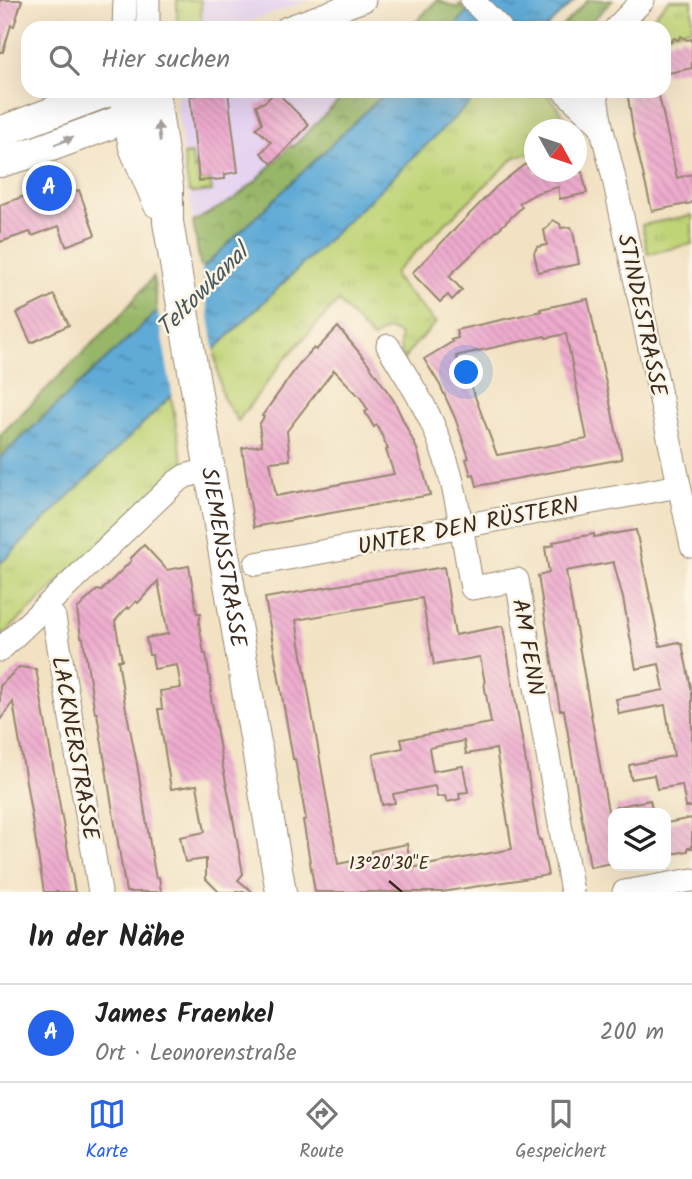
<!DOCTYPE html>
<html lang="de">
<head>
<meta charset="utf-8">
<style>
  :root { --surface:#fff; --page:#f6f6f6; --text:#222; --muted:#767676; --line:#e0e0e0; --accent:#2563eb }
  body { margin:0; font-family:Kalam,sans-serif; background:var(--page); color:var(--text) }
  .controls { position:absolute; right:21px; bottom:21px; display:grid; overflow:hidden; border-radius:14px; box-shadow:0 7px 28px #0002 }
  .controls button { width:63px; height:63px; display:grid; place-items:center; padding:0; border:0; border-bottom:2px solid var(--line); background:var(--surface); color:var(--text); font:35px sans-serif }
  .compass { position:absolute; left:524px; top:119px; width:63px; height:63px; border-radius:50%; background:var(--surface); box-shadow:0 7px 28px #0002; rotate:130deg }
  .you { position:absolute; left:467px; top:373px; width:24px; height:24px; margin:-18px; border:5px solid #fff; border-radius:50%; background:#1a73e8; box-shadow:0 0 0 10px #1a73e833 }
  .badge { display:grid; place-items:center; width:46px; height:46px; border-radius:50%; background:var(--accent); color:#fff; font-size:23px; font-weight:700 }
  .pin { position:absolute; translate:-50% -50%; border:4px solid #fff; box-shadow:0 2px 7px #0006 }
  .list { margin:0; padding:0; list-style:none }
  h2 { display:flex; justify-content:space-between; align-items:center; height:91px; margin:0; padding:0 28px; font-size:30px }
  h2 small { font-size:23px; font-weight:400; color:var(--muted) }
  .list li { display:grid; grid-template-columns:46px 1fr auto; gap:21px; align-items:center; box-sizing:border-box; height:98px; padding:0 28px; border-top:2px solid var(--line) }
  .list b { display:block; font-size:26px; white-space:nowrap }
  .list p { margin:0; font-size:23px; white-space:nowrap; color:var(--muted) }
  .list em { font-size:23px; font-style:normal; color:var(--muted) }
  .icon { flex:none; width:38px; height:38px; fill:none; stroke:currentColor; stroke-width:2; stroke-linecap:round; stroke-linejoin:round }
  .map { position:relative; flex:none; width:692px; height:892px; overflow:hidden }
  .search { position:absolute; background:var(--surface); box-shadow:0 7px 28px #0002; left:21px; right:21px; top:21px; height:77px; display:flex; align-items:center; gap:18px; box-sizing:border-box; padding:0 24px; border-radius:21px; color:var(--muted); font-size:26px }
  .sheet { height:189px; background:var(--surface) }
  nav { display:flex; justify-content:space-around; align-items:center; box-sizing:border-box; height:98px; border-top:2px solid var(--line); background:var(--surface); font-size:19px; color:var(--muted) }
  nav a { display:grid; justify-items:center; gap:4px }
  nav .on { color:var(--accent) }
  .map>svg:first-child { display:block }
  .built { fill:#e5d3f1 }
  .grass { fill:url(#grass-tufts); stroke:#7d7f4a; stroke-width:2 }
  .forest { fill:url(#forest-crowns); stroke:#697043; stroke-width:2 }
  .water { fill:url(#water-ripples); stroke:#4c6a7a; stroke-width:2 }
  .pier { fill:#f2e2c3 }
  .building { fill:url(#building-back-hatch); fill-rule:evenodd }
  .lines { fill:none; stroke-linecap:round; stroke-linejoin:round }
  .minor-casing { stroke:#968670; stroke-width:25 }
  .major-casing { stroke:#968670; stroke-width:32 }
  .minor { stroke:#fff; stroke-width:23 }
  .major { stroke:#fff; stroke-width:30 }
  .oneway { fill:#a79f9a }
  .ticks { fill:none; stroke:#3b2a1e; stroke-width:2.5 }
  .labels { text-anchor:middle; stroke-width:5; stroke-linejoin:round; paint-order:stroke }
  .street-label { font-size:23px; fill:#3b2a1e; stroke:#fcf5e5 }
  .water-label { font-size:24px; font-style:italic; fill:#47575f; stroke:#fcf5e5 }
  .ticks-label { font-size:18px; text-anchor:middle; fill:#3b2a1e; stroke:#fcf5e5; stroke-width:5; stroke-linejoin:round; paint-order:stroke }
</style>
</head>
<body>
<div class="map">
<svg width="692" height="892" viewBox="0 0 692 892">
  <defs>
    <pattern id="grass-tufts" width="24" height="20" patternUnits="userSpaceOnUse" patternTransform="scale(1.75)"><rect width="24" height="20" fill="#bfd477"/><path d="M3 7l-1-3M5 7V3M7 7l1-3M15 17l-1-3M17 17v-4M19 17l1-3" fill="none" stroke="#a5b666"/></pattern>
    <pattern id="forest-crowns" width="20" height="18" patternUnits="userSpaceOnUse" patternTransform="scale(1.75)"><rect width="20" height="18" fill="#97b668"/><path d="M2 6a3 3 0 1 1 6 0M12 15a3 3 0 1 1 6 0" fill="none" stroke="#7c9455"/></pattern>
    <pattern id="water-ripples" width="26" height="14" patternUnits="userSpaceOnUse" patternTransform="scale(1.75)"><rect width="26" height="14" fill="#5eaad7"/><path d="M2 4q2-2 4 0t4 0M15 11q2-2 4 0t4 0" fill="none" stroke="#4f8bae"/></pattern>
    <pattern id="building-back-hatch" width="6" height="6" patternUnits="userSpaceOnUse" patternTransform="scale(1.75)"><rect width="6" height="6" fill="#edaacd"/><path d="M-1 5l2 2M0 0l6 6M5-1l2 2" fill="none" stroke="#cc92b0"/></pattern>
  </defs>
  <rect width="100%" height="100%" fill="#fcf5e5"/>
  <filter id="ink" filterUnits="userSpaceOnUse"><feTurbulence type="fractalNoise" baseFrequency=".0143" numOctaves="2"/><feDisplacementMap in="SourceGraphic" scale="14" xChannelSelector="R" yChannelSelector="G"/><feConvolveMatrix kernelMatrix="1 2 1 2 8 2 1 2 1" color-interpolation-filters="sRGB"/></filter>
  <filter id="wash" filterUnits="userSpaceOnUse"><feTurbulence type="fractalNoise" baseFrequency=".00686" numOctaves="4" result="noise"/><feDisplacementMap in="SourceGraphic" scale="28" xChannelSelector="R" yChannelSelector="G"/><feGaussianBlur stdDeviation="1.57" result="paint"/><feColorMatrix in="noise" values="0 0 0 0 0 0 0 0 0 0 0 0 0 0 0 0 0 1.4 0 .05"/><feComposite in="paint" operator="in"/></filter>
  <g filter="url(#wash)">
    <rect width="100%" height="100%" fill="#f2e2c3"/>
    <g class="built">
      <path d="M177 0H309L231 28H177Z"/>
      <path d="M181 91H348L293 148 290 146 257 180 234 199 193 222 179 123 177 101Z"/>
    </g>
    <g class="grass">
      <path d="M177 0H201V24L212 28H177Z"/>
      <path d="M669 0H692V28L664 34V28H642Z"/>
      <path d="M482 91 545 92 575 129 534 130V152L515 157 395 272V278L436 323 410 350 404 360 400 347V335C389 326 382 331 373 339L338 301 284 360 238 421 222 396 214 350Z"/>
      <path d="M192 154 194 170 197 167 199 181 210 180 212 191 193 193 189 191 183 155Z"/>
      <path d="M692 215V244L648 254 642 225Z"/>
      <path d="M171 396C175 418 178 441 184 463L0 638V564Z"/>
    </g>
    <g class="forest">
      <path d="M437 0 457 8 460 4 468 12 452 28H410Z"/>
      <path d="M588 0H613L585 28H560Z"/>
      <path d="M348 91H387L201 270 193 222 234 199 257 180 290 145 293 147Z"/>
      <path d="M153 277 158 311 0 458V435L120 316Z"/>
    </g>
    <g class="water">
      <path d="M481 0H575L546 28H452Z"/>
      <path d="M387 91H482L214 350 171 396 0 564V458L158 311Z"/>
    </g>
    <path class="pier" d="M201 266 215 354 173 399 157 307Z"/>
    <g id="blocks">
      <g class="building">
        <path d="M0 0H22L14 26 11 25 3 52H0Z"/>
        <path d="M681 36 687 40 692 39V68L664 74V37L671 42 674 38 678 40Z"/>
        <path d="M276 91 309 125 272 164 261 153 271 142 256 128 262 123 256 105 265 102Z"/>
        <path d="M627 91H658L677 178 692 174V203L652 211 634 136Z"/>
        <path d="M228 92 238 172 225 174V179L199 181 190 96Z"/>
        <path d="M535 163V172H582L587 193 560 199 558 187 537 193 519 203 522 207 449 276 462 290 452 300 448 295 440 302 412 273 497 186 524 165Z"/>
        <path d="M66 181 70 193 79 190 95 235 66 246 59 226 32 236 30 232 0 242V205Z"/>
        <path d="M553 220 560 224 561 228 571 227 573 231 579 264 538 272 534 253 537 247 547 245 544 230 547 228Z"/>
        <path d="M54 295 69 325 31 343 17 313Z"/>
        <path d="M588 299 622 459 477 486 474 474 471 475 466 459 469 458 455 418 440 385 424 359 452 342 451 340 458 338 456 330 541 311 540 309ZM566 334 587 439 497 455 471 386 456 356 545 336 546 338Z"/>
        <path d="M338 327 368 363 394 401 417 449 430 495 254 527 242 448 262 445 259 425 264 417 262 416 300 363 314 348 316 350ZM334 370 360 397 368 410 365 412 374 427 377 425 388 449 386 450 394 474 276 496 270 462 290 460 287 431Z"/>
        <path d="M636 530 660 646 679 642 680 644H682L692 692V807H686L682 785 657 789 654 775 631 779 629 765 674 756 665 705 619 714 616 699 664 690 659 664 636 669 623 598 614 564V562L566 571 607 806 611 825 613 824V863L590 867 564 710H560L538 576 549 573 545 547 554 545 553 542 594 534V537Z"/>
        <path d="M144 545 167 570 189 566 197 613H201L199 623 204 654H206L212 692H210L223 768 229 796 243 874 238 880 253 892H219L206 879V859L185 862 180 837 205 832 197 785 171 789 158 709H162L160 691 181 688 177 665 154 669 152 655H149L146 638 168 634 158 581 138 603 136 601 129 609 127 607 115 621 122 660H118L125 704 137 764 154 868 156 878 159 877 161 892H126L97 713H95L83 638 81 637 77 609 97 590 101 591 131 561V558Z"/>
        <path d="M444 567 455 635 503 626 539 840H541L548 875 442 892H315L303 820 306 819 295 759H293L265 598ZM422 598 434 665 480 657 485 683H484L491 723 401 739 403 748 373 754 382 805 395 803 393 794 435 786 437 797 445 796 447 802 460 799 459 793 468 792 463 766 433 771 429 748 464 741 466 754 496 749 512 849 411 868 407 844 371 851 372 857 338 864 296 620Z"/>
        <path d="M19 667 36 669 75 892H44L13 702 0 720V686Z"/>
        <path d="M650 800 653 813H616L615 807Z"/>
        <path d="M692 818V848H688V851L666 855V823Z"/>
      </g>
    </g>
  </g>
  <g filter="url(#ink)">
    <use href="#blocks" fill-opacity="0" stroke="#968670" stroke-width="2"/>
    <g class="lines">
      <defs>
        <g id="minor">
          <path d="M148 0V28"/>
          <path d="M472 0 500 28"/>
          <path d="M124 28 125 0"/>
          <path d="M287 28 364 0"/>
          <path d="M616 28 643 0"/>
          <path d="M564 91 601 126"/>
          <path d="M595 91 601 126 613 174 692 546"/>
          <path d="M388 346C407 378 429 409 441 446 458 491 463 541 472 588L517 580 572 892"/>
          <path d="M256 564 679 486"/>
          <path d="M45 608 54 617 100 892"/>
          <path d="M0 650 175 483 185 476 209 470"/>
          <path d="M624 892 692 880"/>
        </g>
        <g id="major">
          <path id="s1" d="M154 91 168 187V222L281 892"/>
          <path d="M124 98 134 147 158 203"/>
          <path d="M0 132 109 91"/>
          <path d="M0 162 35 152 127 118 144 91"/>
        </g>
      </defs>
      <use href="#minor" class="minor-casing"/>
      <use href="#major" class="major-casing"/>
      <use href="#minor" class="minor"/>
      <use href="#major" class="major"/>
    </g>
    <defs><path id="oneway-solid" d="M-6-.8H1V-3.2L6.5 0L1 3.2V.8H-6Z" transform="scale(1.75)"/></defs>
    <g class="oneway">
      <use href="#oneway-solid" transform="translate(159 132) rotate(-97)"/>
      <use href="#oneway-solid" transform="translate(64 141) rotate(-21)"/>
    </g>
  </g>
  <path class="ticks" d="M389 881 402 892"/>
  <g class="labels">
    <g class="street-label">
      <text transform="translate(643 315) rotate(78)" y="8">STINDESTRASSE</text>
      <text transform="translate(468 525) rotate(-11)" y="8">UNTER DEN RÜSTERN</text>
      <text dy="8" stroke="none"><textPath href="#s1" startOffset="472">SIEMENSSTRASSE</textPath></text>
      <text transform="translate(529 647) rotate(80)" y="8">AM FENN</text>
      <text transform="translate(76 748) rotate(80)" y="8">LACKNERSTRASSE</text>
    </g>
    <g class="water-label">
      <text transform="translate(202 290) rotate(-45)" y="8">Teltowkanal</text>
    </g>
  </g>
  <g class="ticks-label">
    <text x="389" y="869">13°20'30"E</text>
  </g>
</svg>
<div class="controls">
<button><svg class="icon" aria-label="layers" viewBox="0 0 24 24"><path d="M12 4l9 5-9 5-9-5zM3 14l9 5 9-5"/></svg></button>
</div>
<svg class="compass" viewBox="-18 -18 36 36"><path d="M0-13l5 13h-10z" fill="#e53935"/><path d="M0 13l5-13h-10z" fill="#767676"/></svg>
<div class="you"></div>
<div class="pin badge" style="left:49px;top:188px">A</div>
<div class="search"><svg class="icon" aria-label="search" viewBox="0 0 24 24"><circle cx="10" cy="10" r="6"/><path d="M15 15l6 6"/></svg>Hier suchen</div>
</div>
<section class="sheet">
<h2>In der Nähe<small></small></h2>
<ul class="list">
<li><span class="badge">A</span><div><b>James Fraenkel</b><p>Ort · Leonorenstraße</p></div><em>200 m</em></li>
</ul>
</section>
<nav>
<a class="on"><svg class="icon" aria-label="map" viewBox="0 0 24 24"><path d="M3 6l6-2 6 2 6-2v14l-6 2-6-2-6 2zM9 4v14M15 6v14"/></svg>Karte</a>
<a><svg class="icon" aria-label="directions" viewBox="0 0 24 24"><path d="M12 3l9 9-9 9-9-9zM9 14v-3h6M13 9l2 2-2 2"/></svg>Route</a>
<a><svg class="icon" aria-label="saved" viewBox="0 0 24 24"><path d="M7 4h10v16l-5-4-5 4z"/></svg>Gespeichert</a>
</nav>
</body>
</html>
